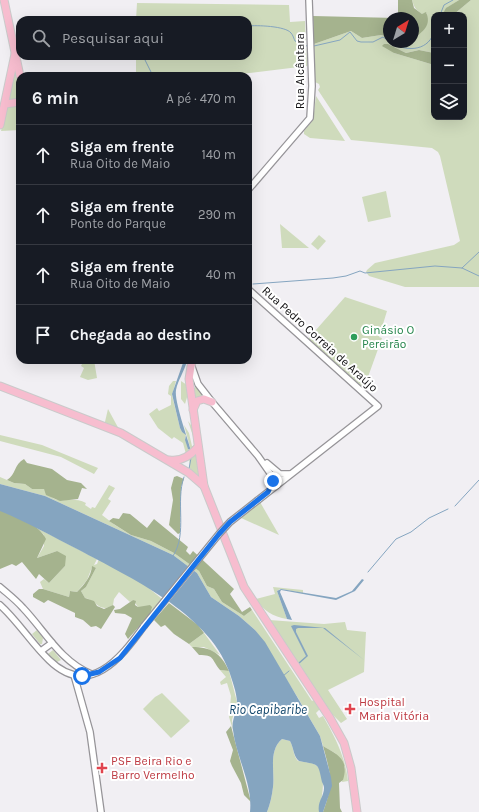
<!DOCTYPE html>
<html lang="pt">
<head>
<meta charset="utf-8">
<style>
  :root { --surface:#171b24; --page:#20242c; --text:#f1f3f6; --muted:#9ea1a6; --line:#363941 }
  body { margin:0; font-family:Karla,sans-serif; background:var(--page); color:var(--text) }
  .controls { position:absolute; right:12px; top:12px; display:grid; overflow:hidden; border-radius:8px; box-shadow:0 4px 16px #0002 }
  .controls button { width:36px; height:36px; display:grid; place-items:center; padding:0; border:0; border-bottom:1px solid var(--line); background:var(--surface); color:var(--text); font:20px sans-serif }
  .compass { position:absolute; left:383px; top:12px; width:36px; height:36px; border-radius:50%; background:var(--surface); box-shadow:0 4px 16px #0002; rotate:38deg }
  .stop { position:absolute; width:12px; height:12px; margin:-9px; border:3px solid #1a73e8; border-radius:50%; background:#fff }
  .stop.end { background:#1a73e8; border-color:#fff; box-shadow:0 1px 4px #0008 }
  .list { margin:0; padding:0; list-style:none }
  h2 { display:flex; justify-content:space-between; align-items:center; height:52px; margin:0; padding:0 16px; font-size:17px }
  h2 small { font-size:13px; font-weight:400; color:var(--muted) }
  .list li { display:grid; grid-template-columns:26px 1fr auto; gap:12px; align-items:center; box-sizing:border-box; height:60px; padding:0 16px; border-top:1px solid var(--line) }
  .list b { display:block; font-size:15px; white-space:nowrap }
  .list p { margin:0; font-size:13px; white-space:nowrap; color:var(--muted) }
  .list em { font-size:13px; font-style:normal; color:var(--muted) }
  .icon { flex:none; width:22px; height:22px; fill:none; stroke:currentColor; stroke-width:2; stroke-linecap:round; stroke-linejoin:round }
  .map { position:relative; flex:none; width:479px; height:812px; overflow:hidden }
  .search { position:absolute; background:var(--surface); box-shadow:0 4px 16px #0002; left:16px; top:16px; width:236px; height:44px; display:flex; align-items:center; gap:10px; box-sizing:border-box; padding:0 14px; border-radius:12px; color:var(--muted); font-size:15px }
  .panel { position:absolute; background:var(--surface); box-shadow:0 4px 16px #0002; left:16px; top:72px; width:236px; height:292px; border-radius:12px }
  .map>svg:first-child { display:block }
  .green { fill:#cfdbbc }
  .forest { fill:#a5b38e }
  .water { fill:#85a5c0 }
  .pier { fill:#f1eff3 }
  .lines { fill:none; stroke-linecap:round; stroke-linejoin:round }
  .stream { stroke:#85a5c0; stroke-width:1 }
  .minor-casing { stroke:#969498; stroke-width:8 }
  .major-casing { stroke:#cacaca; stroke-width:9 }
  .minor { stroke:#fff; stroke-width:5.5 }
  .major { stroke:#f7bdcf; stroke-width:7 }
  .minor-bridge-casing { stroke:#969498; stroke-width:8; stroke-linecap:butt }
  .minor-bridge { stroke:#fff; stroke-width:5.5 }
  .route { stroke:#1a73e8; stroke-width:5 }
  .leisure-dot { fill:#2e9e5b; stroke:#fff; stroke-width:1.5 }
  .health-dot { fill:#e0444e; stroke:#fff; stroke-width:1.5 }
  .labels { text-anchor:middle; stroke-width:4; stroke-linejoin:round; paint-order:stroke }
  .street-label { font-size:12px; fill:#0f0e10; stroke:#fff }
  .leisure-label { font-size:12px; fill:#27864d; stroke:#fff; text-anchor:start }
  .health-label { font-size:12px; fill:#be3a42; stroke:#fff; text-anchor:start }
  .water-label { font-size:13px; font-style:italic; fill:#12466b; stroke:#fff }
</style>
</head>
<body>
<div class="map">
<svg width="479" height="812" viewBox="0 0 479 812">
  <rect width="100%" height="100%" fill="#f1eff3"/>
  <g class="green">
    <path d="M412 0H459L448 7 442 15H434V53L419 50 406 53 388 44 394 53 434 65V117H464V15H453L471 0H479V287H405L369 276 366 272 367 270 375 263 454 245 460 241 440 156 438 152 432 148 351 140 318 90 320 87 319 84 315 82 314 44 351 31 362 38 381 35 389 37V42L404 44 413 42 427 13 422 14C416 10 414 7 412 0Z"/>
    <path d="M137 3 289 5 290 22 305 21 307 66 224 76H136V56H248V20H136Z"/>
    <path d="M17 65 20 81V130L1 131Z"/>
    <path d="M316 96 345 141 310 138 304 134V131L313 120Z"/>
    <path d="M386 191 391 217 368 222 362 197Z"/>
    <path d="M280 224 309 248H282Z"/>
    <path d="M319 235 326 241 318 250 311 244Z"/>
    <path d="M345 297 387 311 379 337 382 338 364 388 308 339Z"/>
    <path d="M84 360H94L97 378 88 380 80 377 84 368 81 366Z"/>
    <path d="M173 381H176L172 395 180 428 182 432 186 434 185 439 189 451 186 454 183 443 174 437 172 439 158 428 149 414 157 408 159 411 171 405V396L168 394 169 386Z"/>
    <path d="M181 381 187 385 188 394 185 404 181 399Z"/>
    <path d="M197 386 205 396 195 400 193 389Z"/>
    <path d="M108 409 121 433 104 426Z"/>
    <path d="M188 421C195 429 197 442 191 451L184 425 189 433 192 446H194L193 436Z"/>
    <path d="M0 435 42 445 98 468 94 474 61 457 0 441Z"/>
    <path d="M199 450 203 483 188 468 190 467 189 458Z"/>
    <path d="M0 477 14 483 25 484 32 489H44C57 509 68 494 86 503L85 505 91 509 92 507 95 508 109 485 115 488 108 499 111 501 102 515 115 525 131 535 151 541 174 553 199 571 207 586 214 589 222 602 244 616 252 610 312 701 314 700 320 709 316 713 319 718 323 716C335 737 345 756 348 781L342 782 345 767 335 753 323 746 320 736 298 698 255 630 239 616 211 597 197 573 173 555 45 496 0 484Z"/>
    <path d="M260 502 279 535 241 518Z"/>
    <path d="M37 528 97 559 94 565 97 564 99 559 128 571 162 599 150 614V609L138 607 133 600 130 602 119 592 114 599 113 605C100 614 96 600 85 598L81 591 86 587 96 568 92 567 87 580 77 592 70 591 69 597 43 589 40 582 44 579 49 583 65 566 57 551 37 558 44 546V535Z"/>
    <path d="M273 587 303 590V593L280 589 277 591 287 619C273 617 263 610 256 599L275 594Z"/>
    <path d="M269 620 324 624 345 622 347 630 366 632 364 672 328 690 347 719 341 723 331 713Z"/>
    <path d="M37 630 43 638 42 644H40L32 634Z"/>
    <path d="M204 633 220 655 204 647H192L189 644Z"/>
    <path d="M53 650 61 660 57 662 48 654Z"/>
    <path d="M220 670 229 671 237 702 232 720 233 730 229 717 231 696 227 683 221 685 220 682 226 677Z"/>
    <path d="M162 693 190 721 171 738 143 709 155 697Z"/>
    <path d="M282 739 290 741C294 748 293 756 298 761 303 762 310 762 314 764 329 771 321 800 319 812H267C270 804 272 796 273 787 275 771 268 751 282 739Z"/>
  </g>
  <g class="forest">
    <path d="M398 0H412L414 8 422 14 426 12C432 26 423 31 413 39V18H398Z"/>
    <path d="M459 0H471L453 15H442L446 8Z"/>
    <path d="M313 16 396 18H389V37L381 35 362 38 351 31 314 44Z"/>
    <path d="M384 44H388L406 53 419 50 434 53V65L394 53 382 46Z"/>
    <path d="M24 459 27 463 52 469 67 480 81 483 87 489 82 488 78 499 60 501 46 495 44 489H32L25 484 14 483 7 480C16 475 14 464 24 459Z"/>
    <path d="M177 476 184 479 181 487 180 533 178 534 169 525 173 500 171 488 174 477Z"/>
    <path d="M0 508C14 514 40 525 46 539L37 558 57 551 66 556 65 566 49 583 39 574 36 579 22 562 16 566 12 564 0 569Z"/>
    <path d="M123 513 130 514 147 528 154 519 188 547 186 551 190 555 193 551 234 589 230 594 242 612 250 607 252 610 244 616 222 602 214 589 207 586 199 571 174 553 151 541 131 535 109 521 113 518 119 519Z"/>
    <path d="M92 566 96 568 86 587 81 591 85 598 94 601 97 606 104 609 113 605 115 607 101 629 96 626 91 627 83 620 75 617V613L48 600 44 603 33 597V594L39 589H43L69 597 70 591 77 592C84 585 91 577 92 566Z"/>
    <path d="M133 600 136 601 135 605 138 607 150 605 152 607 150 614 128 639 125 634 132 618 125 614 115 613 114 610 120 609Z"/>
    <path d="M169 603 198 625 204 633 189 644 174 634 165 625 161 627 154 620Z"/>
    <path d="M192 647C211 647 221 653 229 671L220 670C211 659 215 655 199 655Z"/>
    <path d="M231 726 251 802 244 795 241 783 232 766 230 761 233 750 226 732Z"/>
    <path d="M323 746C339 755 349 760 343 780L339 783 340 808 342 812H323C334 782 331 776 323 746Z"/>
  </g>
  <g class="water">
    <path d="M184 360 187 361C184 372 178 380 176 390 174 401 188 439 191 451L188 449 185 440 186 435 182 432 180 428 172 394Z"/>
    <path d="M0 484 45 496 173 555 197 573 211 597 239 616 255 630 265 642 320 736 331 777 332 786 323 812H319C317 801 324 797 324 788 324 786 323 784 322 782 318 762 319 765 299 761 293 756 294 748 290 741L282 739C268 751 275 771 273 787 272 796 270 804 267 812H250C253 784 236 757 233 730 231 720 237 713 237 703 237 693 232 680 229 671 208 613 129 577 79 550 53 537 27 522 0 511Z"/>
    <path d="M362 579 364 580 355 591 336 600 281 590 280 592 292 620 287 619 277 591 281 589 336 598 352 591Z"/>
    <path d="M294 625 325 628 364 660 323 628H298L296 629V632L308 656 299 664 298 663 306 656 291 626Z"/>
  </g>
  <path class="pier" d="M189 565 195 570 167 604 162 600Z"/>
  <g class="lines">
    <g class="stream">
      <path d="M440 15 444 5 453 0"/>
      <path d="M434 21V25"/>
      <path d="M248 26C256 25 286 26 291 33 293 35 294 39 295 41L307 46"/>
      <path d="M389 42C402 50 423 53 432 37 433 34 433 31 434 28"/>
      <path d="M314 46 340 40 350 32 357 41 361 42H373L383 37 389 41"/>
      <path d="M150 56 145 60 153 76"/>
      <path d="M462 268 479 252"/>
      <path d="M253 284 333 278 346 276 360 271 365 273 435 266 462 268 479 276"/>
      <path d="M189 469 191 458"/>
      <path d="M455 506 479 480"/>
      <path d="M173 556C188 533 175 502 184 477"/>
      <path d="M368 572 396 539 411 532 429 518 448 509"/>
      <path d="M283 676 289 671"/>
    </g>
    <defs>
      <g id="minor">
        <path d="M248 190 310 118 312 86 309 0"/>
        <path d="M248 289 378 406 258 500"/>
        <path d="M192 367 198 384 212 402 258 456 272 476 283 480"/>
        <path d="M267 463 280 474H290"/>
        <path d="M0 587C8 594 16 600 23 608 45 631 60 661 91 674"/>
        <path d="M0 605C18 621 31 643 49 660 89 699 121 658 144 626"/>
        <path d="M41 651 52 643"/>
        <path d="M74 675 90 732 101 812"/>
      </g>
      <g id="major">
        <path d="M4 0 20 76"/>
        <path d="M5 104 20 102"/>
        <path d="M0 125 15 54"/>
        <path d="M192 360 189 379 204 486 244 587 330 718 344 743 351 768 357 812"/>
        <path d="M0 386 121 433 189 473 204 486"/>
        <path d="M193 410 197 401 204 399 212 402"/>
        <path d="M169 460C181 462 191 455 198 447"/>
      </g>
    </defs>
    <use href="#minor" class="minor-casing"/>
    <use href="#major" class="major-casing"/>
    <use href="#minor" class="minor"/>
    <use href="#major" class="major"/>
    <defs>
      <path id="minor-bridge" d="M144 626 219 534 230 522 258 500"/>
    </defs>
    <use href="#minor-bridge" class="minor-bridge-casing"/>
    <use href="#minor-bridge" class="minor-bridge"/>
  </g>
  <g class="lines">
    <path class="route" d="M82 676 99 672 120 658 219 534 230 522 268 492 273 481"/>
  </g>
  <circle class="leisure-dot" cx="354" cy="337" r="4"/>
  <g class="health-dot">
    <path d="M348 703h4v4h4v4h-4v4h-4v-4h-4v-4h4z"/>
    <path d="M100 762h4v4h4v4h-4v4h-4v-4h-4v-4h4z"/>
  </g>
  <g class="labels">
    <g class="street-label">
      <text transform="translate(300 71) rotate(-90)" y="4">Rua Alcântara</text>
      <text transform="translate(320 339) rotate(42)" y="4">Rua Pedro Correia de Araújo</text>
    </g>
    <g class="leisure-label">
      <text x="362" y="334">Ginásio O<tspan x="362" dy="14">Pereirão</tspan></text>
    </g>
    <g class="health-label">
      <text x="359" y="706">Hospital<tspan x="359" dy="14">Maria Vitória</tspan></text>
      <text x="111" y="765">PSF Beira Rio e<tspan x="111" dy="14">Barro Vermelho</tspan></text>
    </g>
    <g class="water-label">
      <text x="268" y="714">Rio Capibaribe</text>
    </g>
  </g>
</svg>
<div class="controls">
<button>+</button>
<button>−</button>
<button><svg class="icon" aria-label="layers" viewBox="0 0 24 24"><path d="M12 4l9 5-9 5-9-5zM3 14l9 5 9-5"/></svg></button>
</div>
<svg class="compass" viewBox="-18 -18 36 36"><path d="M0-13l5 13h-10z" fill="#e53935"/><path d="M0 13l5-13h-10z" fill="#9ea1a6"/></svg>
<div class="stop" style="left:82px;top:676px"></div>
<div class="stop end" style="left:273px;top:481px"></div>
<div class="search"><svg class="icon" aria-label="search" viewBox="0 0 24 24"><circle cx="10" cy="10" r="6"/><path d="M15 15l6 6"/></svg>Pesquisar aqui</div>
<section class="panel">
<h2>6 min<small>A pé · 470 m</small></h2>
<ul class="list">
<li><svg class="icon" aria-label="ahead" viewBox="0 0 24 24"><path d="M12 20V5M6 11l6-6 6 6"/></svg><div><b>Siga em frente</b><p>Rua Oito de Maio</p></div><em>140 m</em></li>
<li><svg class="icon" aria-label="ahead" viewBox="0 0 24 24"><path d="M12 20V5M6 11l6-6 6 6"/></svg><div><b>Siga em frente</b><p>Ponte do Parque</p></div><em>290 m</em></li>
<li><svg class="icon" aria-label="ahead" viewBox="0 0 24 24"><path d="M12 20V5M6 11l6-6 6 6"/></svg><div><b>Siga em frente</b><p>Rua Oito de Maio</p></div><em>40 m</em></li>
<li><svg class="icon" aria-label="arrive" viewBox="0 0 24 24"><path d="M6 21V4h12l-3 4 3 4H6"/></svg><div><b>Chegada ao destino</b></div></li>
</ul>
</section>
</div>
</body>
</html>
